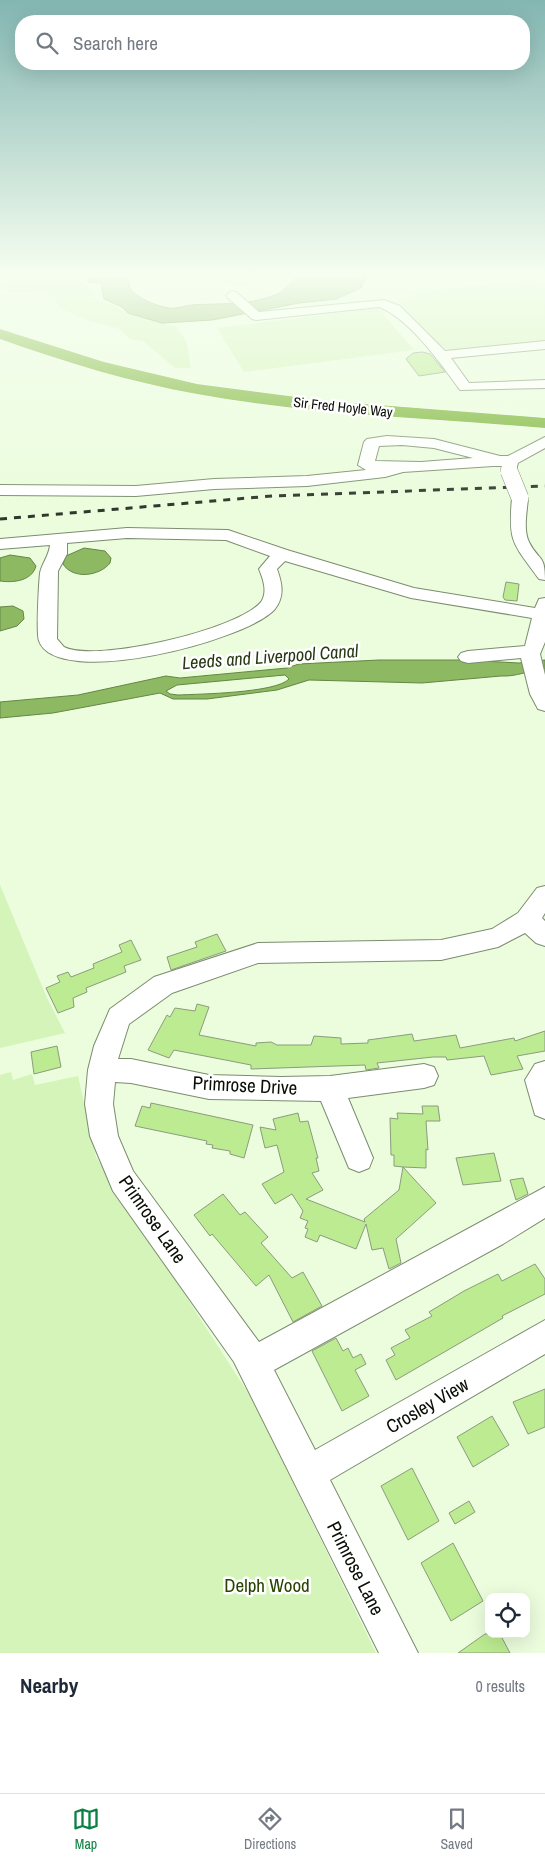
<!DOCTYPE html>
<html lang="en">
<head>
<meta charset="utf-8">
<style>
	body { margin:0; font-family:"Archivo Narrow",sans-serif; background:#f2f2f3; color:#1f2937 }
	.controls { position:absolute; right:15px; bottom:15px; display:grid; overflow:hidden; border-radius:10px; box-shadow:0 5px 20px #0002 }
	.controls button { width:45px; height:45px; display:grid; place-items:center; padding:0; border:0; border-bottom:1px solid #e0e1e3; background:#fff; color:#1f2937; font:25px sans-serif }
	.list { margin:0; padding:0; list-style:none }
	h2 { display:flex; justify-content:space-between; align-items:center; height:65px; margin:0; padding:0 20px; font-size:21px }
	h2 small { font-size:16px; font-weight:400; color:#747a83 }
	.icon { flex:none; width:28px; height:28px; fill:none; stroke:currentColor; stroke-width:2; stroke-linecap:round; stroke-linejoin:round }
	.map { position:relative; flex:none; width:545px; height:1653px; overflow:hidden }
	.search { position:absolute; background:#fff; box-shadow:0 5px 20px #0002; left:15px; right:15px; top:15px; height:55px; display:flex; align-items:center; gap:12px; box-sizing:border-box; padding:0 18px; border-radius:20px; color:#747a83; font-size:19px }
	.sheet { height:140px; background:#fff }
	nav { display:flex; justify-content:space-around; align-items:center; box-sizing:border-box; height:70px; border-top:1px solid #e0e1e3; background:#fff; font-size:14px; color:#747a83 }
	nav a { display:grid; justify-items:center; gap:2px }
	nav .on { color:#0b8043 }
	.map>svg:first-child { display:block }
	.green { fill:#d4f4b9 }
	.water { fill:#8cb961; stroke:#658645; fill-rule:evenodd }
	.building { fill:#bceb91; stroke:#8b9c7e }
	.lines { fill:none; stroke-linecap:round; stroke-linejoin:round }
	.minor-casing { stroke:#7c8c6f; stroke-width:2 }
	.highway-casing { stroke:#fff; stroke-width:1 }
	.minor { fill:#fff; fill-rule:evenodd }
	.highway { fill:#76b12d; fill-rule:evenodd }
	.rail { stroke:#31382b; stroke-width:3; stroke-dasharray:7 7; stroke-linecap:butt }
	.minor-bridge-casing { stroke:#7c8c6f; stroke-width:18; stroke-linecap:butt }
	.minor-bridge { stroke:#fff; stroke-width:17 }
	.labels { text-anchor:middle; stroke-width:5; stroke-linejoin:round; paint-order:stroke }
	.far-street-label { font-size:14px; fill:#090e05; stroke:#fff }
	.water-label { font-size:18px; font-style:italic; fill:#253713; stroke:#fff }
	.near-street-label { font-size:19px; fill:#090e05; stroke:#fff }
	.near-park-label { font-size:19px; fill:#284301; stroke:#fff }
</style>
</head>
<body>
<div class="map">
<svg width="545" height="1653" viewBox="0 0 545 1653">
	<rect width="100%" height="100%" fill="#ebfddd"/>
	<path class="green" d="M209 276H264L241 287Z
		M26 277 78 278 88 286 94 297 128 313 177 327 187 343 191 368H175L143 341 130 339 119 329 87 320 60 308 51 295 39 292H9L0 288V284Z
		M531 281 545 284V344L453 352 435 342 398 300 420 292Z
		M378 308 414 350 244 372 217 328Z
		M0 885 47 998 65 1033 0 1048Z
		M11 1072 13 1080 32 1074 35 1085 78 1076 96 1157 252 1399 376 1653H0V1075Z"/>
	<path class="water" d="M90 276H122L129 281V287C136 298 156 306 169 308 177 309 183 306 191 305 219 303 248 306 275 295 285 291 290 282 299 276H367L361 288 336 299 299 303 212 320 162 323 128 313 122 307 104 299 101 283 89 282 87 280Z
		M84 548 105 551 111 558 110 563C100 576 73 580 63 564L66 556Z
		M10 555 30 558 36 566C32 581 13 583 0 581V558Z
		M13 606 23 611 24 619 17 626 0 631V607Z
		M379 660H463L519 663 545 660V669C530 670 516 677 501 676L422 683 309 680 277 690 207 699H173L160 693 53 713 0 718V702L78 695 166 676 180 678 287 668 299 664ZM285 675 289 679C276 693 200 694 178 695L170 694 166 691 177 685Z"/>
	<path class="building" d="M422 352 430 354 445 372 419 376 406 359 413 353Z
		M506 582 519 584 517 601 505 600 503 597Z
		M217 934 226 951 171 970 167 957 197 947 195 942Z
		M131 940 141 960 124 966 126 972 86 988 87 992 73 998 74 1007 58 1013 46 988 60 982 57 976 68 972 71 977 94 968 93 964 122 952 119 945Z
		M197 1004 209 1007 199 1035 256 1046V1043L271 1042 277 1045H311L314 1036 341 1038V1044L368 1043V1040L412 1034 414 1041 456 1035 460 1048 514 1038 515 1041 545 1031V1051L517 1056 523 1069 491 1075 484 1056 447 1060 446 1057H433L377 1063 379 1068 366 1070 365 1065 251 1069V1065L174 1050 169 1058 148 1050 167 1015 170 1017 175 1008 195 1011Z
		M57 1046 61 1067 34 1074 31 1052Z
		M151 1103 253 1125 244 1158 230 1154V1151L212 1148 213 1145 206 1144 207 1141 135 1126 142 1106 150 1108Z
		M422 1106H438L440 1121H426L428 1150 426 1149V1168L403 1167 436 1203 396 1239 401 1263 389 1269 383 1248 372 1250 366 1224 356 1249 320 1235 317 1242 305 1237 308 1229 305 1228 308 1221 300 1218 303 1211 292 1194 275 1204 262 1184 284 1172 277 1145 265 1148 260 1127 276 1130 273 1119 298 1113 300 1122 308 1121 318 1158H316L319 1171 312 1173 323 1190 306 1199 365 1222 364 1219 399 1190 403 1167 394 1166V1155H391L390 1118 398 1119 397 1113 423 1114Z
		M494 1153 501 1181 463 1185 456 1158Z
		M523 1178 528 1194 516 1200 510 1180Z
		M223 1194 240 1215 245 1212 268 1237 261 1243 292 1278 303 1272 322 1306 293 1322 269 1275 256 1286 212 1234 210 1236 194 1215Z
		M535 1264 545 1279V1294L502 1316 503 1318 396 1380 386 1360 395 1355 391 1348 410 1338 405 1330 432 1316 429 1312 464 1291 498 1274 502 1281Z
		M336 1338 343 1351 348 1348 353 1358 361 1354 366 1364 355 1370 369 1396 342 1411 312 1351Z
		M545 1389V1427L528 1434 513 1402Z
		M492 1416 509 1445 473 1467 457 1437Z
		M412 1468 439 1521 408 1540 381 1486Z
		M469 1501 475 1512 455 1524 449 1513Z
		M453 1543 483 1601 451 1621 421 1563Z
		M485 1634H500L510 1653H458Z"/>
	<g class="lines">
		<g class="minor-casing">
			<path id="minor" d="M232 291 236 292 259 312 384 300 400 306 445 351 545 341V349L451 358 469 383 545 380V388L460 390C441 364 409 318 379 307L256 320 252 319 228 298 226 295Z
				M387 436 434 439 500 456H508L545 437V448L518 463 515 474 509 476 501 471 502 466H493L403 472 385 477 307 486 214 489 136 496 0 495V485L136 486 214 479 307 476 366 470 358 465 364 442 367 439ZM402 445 434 448 473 458 421 462 375 461 379 446Z
				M520 493 528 498C527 511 523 530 529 542 539 562 545 553 545 580L539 579C513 543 508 543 512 498Z
				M127 528 228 530 287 550 414 588 535 608 539 599 545 598V642L540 654 545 675V711L538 709 530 694 521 658 468 663 461 661 458 657 461 653 468 651 525 646 532 618 411 598 285 561 277 569C282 583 285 596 275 609 247 641 57 690 39 641 36 633 39 583 40 573 42 563 49 556 50 545L0 549V539ZM127 538 226 540 270 556 259 569C263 579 268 592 261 602 238 630 95 663 64 647L57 639 58 571 67 554V543Z
				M545 886V913L542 918 545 921V946L536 943 525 933 498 947 441 960 258 963 172 993 129 1024 118 1059H131L209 1075 281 1077 330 1076 424 1064 434 1067 438 1076 434 1085 424 1088 348 1098 373 1158 369 1168 359 1172 349 1168 321 1101 209 1099 131 1083 115 1082 113 1104 118 1136 133 1171 259 1342 545 1187V1218L503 1244 274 1370 315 1450 545 1320V1354L330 1480 418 1653H379L234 1362 113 1191 90 1136 85 1104 88 1070 94 1046 110 1009 154 977 258 943 441 940 492 929 518 913 537 888Z
				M545 1061V1119L535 1115 525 1080 535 1064Z"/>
		</g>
		<g class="highway-casing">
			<path id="highway" d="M0 329 104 362 197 384 327 401 545 418V428C429 418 312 415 197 394 130 382 64 362 0 339Z"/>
		</g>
		<use href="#minor" class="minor"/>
		<use href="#highway" class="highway"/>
		<path class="rail" d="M0 519 272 496 545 486"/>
		<g class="minor-bridge-casing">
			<path id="minor-bridge" d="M509 471 520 498"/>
		</g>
		<use href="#minor-bridge" class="minor-bridge"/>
	</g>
	<linearGradient id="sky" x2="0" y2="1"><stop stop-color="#83b6b2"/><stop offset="0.54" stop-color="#f6fef0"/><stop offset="1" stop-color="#f6fef0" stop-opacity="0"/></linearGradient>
	<rect width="545" height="507" fill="url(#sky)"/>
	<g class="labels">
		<g class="far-street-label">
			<text transform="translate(343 407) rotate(6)" y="5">Sir Fred Hoyle Way</text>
		</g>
		<g class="water-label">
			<text transform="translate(270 657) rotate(-4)" y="6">Leeds and Liverpool Canal</text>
		</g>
		<g class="near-street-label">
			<text transform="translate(245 1085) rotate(3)" y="7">Primrose Drive</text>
			<text transform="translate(153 1219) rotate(55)" y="7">Primrose Lane</text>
			<text transform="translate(427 1405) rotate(-30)" y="7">Crosley View</text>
			<text transform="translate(356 1568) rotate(63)" y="7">Primrose Lane</text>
		</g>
		<g class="near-park-label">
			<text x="267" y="1592">Delph Wood</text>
		</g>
	</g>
</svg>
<div class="controls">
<button><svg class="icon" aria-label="locate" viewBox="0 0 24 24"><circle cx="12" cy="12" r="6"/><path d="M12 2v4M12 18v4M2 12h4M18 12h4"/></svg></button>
</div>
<div class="search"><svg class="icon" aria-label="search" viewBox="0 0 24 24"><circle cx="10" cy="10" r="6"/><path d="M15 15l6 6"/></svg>Search here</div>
</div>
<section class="sheet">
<h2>Nearby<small>0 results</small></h2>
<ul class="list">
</ul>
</section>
<nav>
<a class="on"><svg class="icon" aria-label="map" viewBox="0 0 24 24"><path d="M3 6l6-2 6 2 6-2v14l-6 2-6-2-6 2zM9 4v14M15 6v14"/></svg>Map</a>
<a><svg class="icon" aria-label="directions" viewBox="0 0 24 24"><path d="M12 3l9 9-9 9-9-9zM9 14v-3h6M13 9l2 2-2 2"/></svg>Directions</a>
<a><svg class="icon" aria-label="saved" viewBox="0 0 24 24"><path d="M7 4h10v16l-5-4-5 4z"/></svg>Saved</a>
</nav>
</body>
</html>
